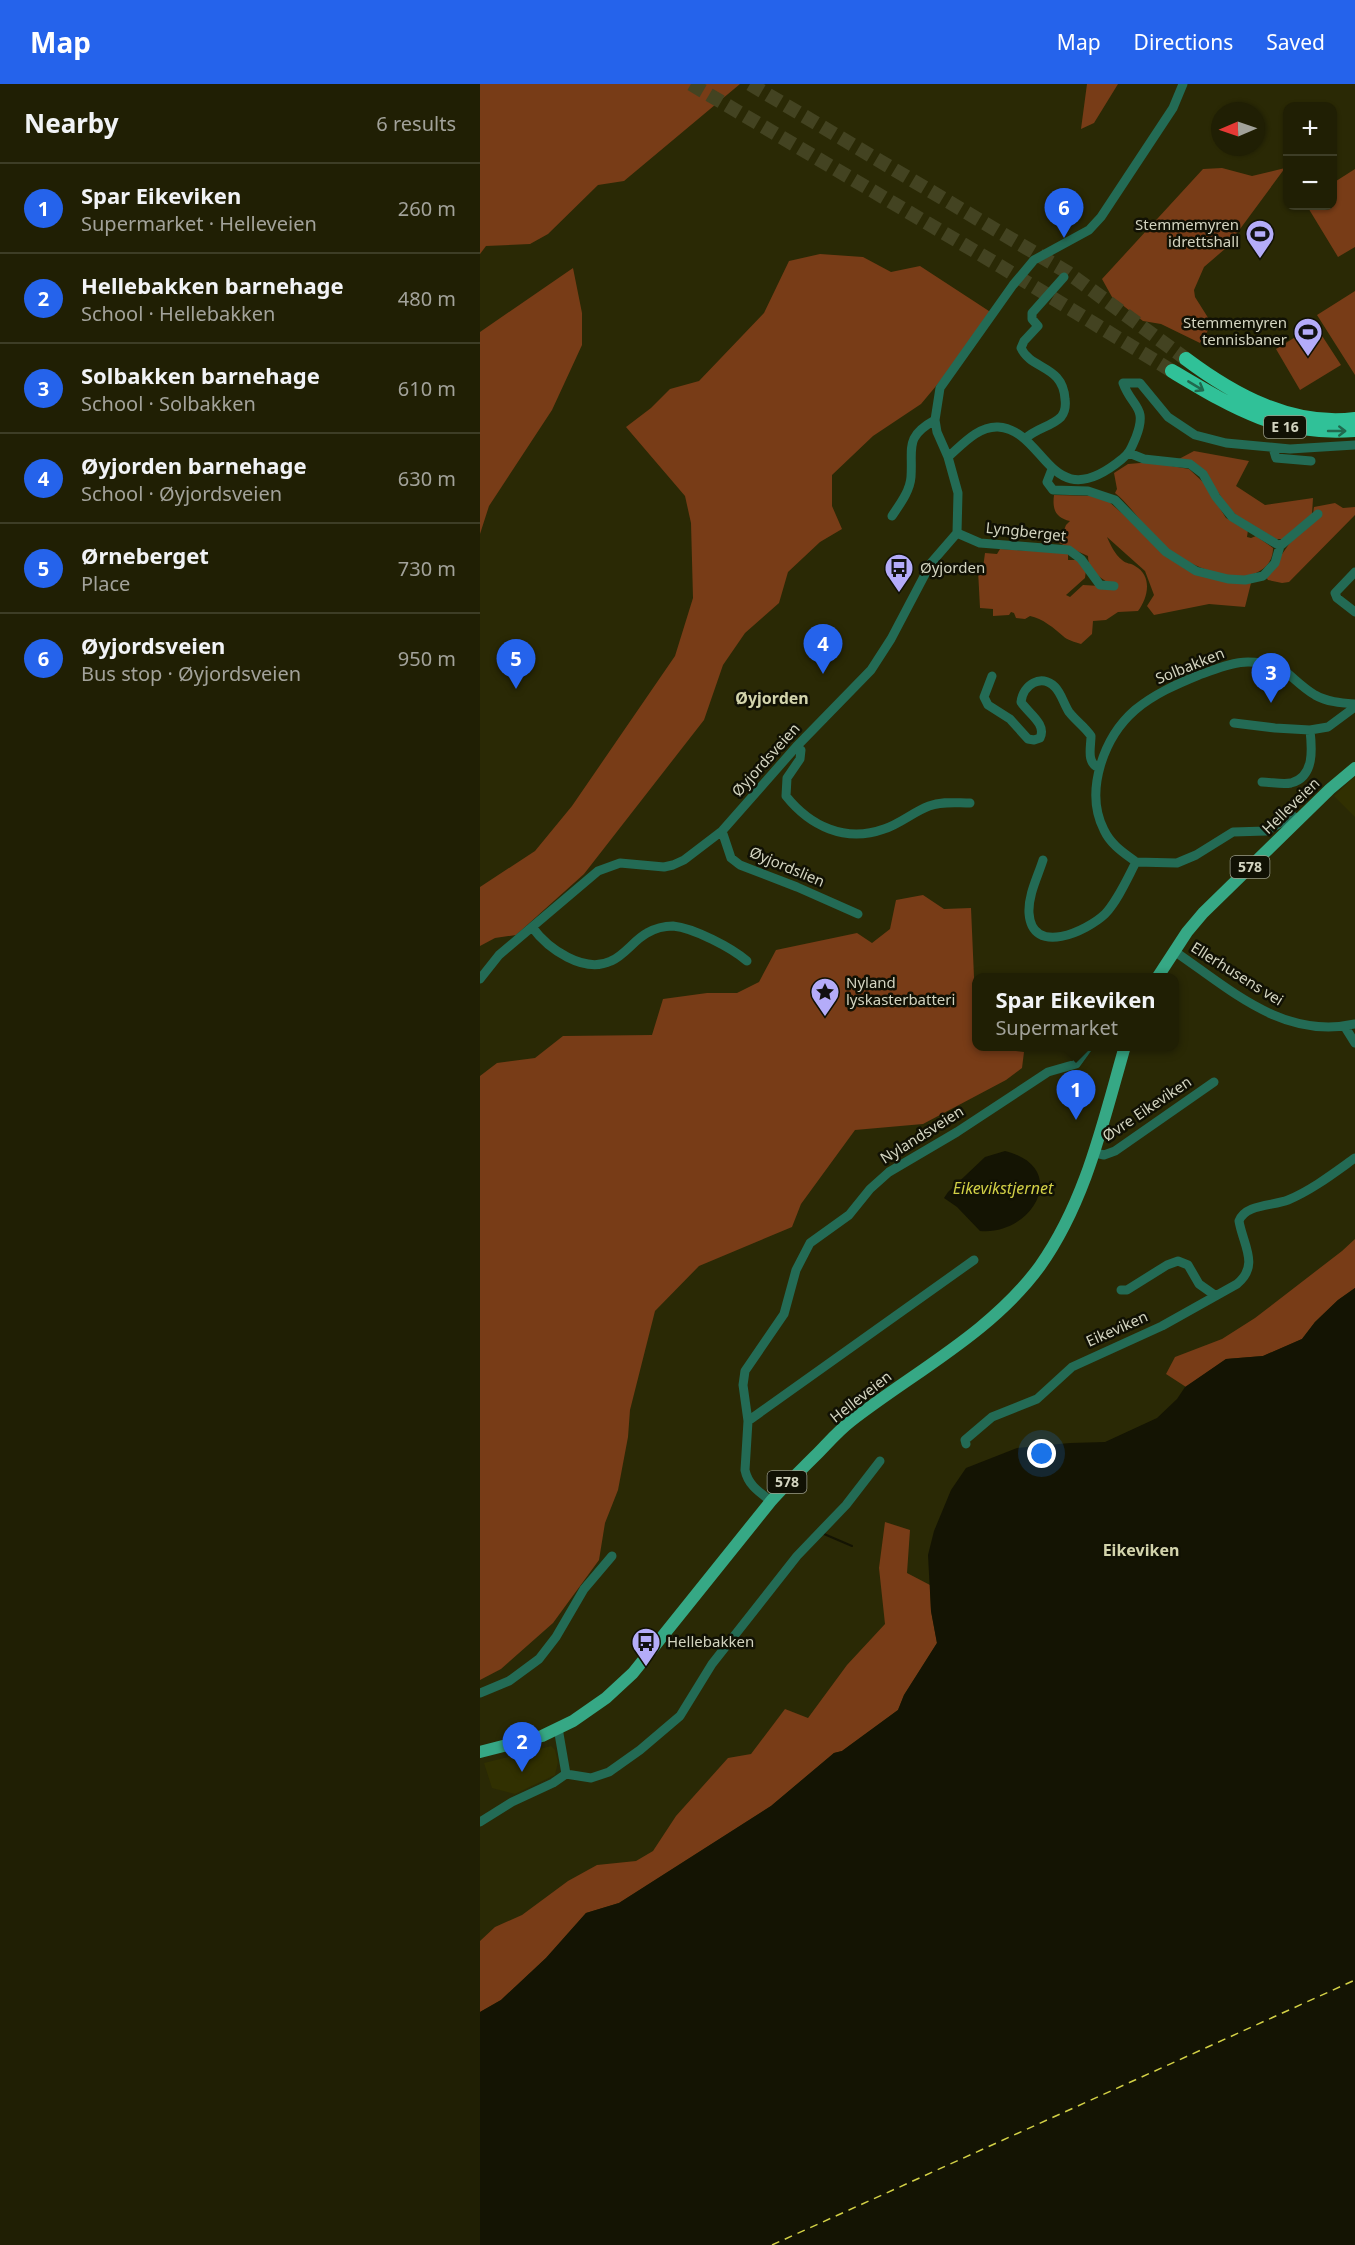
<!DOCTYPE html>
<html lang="en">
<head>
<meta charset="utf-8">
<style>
	body { margin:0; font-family:"Noto Sans",sans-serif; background:#2d2c13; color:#f1f3f6 }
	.controls { position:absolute; right:18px; top:18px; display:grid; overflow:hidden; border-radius:12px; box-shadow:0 2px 4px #0004 }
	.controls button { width:54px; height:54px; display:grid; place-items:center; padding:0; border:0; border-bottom:2px solid #3d3d26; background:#201f04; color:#f1f3f6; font:30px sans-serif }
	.compass { position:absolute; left:731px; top:18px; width:54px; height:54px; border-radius:50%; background:#201f04; box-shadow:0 2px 4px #0004; rotate:268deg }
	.you { position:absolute; left:562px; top:1370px; width:21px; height:21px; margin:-15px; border:4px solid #fff; border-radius:50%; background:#1a73e8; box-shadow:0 0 0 9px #1a73e833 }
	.badge { display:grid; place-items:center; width:39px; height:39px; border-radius:50%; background:#2563eb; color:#fff; font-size:20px; font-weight:700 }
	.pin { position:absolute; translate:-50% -50px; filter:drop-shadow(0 2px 3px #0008) }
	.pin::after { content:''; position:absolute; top:32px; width:21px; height:18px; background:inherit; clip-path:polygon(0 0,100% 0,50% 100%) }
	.popup { position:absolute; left:492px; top:889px; width:207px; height:78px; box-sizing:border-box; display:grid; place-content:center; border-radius:12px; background:#201f04; filter:drop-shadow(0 2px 4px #0005); font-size:20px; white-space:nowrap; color:#a2a29a }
	.popup b { font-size:22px; color:#f1f3f6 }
	.popup::after { content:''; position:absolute; left:50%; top:100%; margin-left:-12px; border:12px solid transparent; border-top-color:#201f04 }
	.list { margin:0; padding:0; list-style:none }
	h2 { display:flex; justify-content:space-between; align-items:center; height:78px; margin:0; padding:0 24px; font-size:26px }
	h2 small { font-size:20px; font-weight:400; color:#a2a29a }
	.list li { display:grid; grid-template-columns:39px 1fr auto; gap:18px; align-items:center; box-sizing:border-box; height:90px; padding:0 24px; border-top:2px solid #3d3d26 }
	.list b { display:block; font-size:22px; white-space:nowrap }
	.list p { margin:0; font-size:20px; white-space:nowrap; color:#a2a29a }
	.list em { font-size:20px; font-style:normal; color:#a2a29a }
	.map { position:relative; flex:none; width:875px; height:2161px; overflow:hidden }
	header { display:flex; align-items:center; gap:36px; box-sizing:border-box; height:84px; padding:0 30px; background:#2563eb; color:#fff }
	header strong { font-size:28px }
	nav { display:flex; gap:33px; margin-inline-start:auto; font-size:21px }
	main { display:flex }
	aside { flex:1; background:#201f04 }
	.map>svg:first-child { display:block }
	.built { fill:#313001 }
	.green { fill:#783c17 }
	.water { fill:#141403 }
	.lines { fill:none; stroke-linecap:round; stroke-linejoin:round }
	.stream { stroke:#141403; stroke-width:2 }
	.ferry { stroke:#d2d046; stroke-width:1.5; stroke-dasharray:8 6; stroke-linecap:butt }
	.highway-tunnel { stroke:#434321; stroke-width:14; stroke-dasharray:14 7; stroke-linecap:butt }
	.minor { stroke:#236b55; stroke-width:9 }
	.major { stroke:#36a885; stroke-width:12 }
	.highway { stroke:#30c198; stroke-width:14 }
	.oneway { stroke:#20694e }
	.labels { text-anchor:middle; stroke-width:5; stroke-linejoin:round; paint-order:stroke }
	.shield { fill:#111104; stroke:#999a88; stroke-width:1.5 }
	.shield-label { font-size:14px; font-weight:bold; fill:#d3d4c0 }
	.poi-label { font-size:15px; fill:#d3d4c0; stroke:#111104; text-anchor:start }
	.street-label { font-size:15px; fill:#d3d4c0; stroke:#111104 }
	.neighbourhood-label { font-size:16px; font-weight:bold; fill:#d3d4ac; stroke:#111104 }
	.water-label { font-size:16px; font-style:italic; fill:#d2d046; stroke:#111104 }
</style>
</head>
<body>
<header>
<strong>Map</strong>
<nav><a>Map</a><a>Directions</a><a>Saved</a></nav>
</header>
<main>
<aside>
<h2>Nearby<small>6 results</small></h2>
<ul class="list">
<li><span class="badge">1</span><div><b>Spar Eikeviken</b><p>Supermarket · Helleveien</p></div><em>260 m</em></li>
<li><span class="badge">2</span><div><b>Hellebakken barnehage</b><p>School · Hellebakken</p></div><em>480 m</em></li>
<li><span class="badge">3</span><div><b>Solbakken barnehage</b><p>School · Solbakken</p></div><em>610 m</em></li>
<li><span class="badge">4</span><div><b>Øyjorden barnehage</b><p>School · Øyjordsveien</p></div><em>630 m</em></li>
<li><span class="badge">5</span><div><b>Ørneberget</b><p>Place</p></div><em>730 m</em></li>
<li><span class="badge">6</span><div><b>Øyjordsveien</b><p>Bus stop · Øyjordsveien</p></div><em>950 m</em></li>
</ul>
</aside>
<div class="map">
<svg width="875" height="2161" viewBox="0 0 875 2161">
	<rect width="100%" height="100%" fill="#2a2905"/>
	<path class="built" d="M875 692V733L854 712Z
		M71 1662 75 1666 78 1678 75 1691 35 1710 12 1704 4 1679Z"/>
	<path class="green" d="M0 0H260L144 97 118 101 68 150 50 160 6 162 0 170Z
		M607 0H638L614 39 601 45Z
		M742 84 772 92 805 84 746 164 724 183 714 206 715 213 732 240 720 259 681 240 663 237 632 213 622 195 723 85Z
		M875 85V163L858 173 827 122H852L853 99Z
		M340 170 383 173 411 188 440 182 512 229 492 259 441 320 393 352 352 391V422L362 445 340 458 308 488 299 519 265 549 243 581 224 636 104 790 36 851 15 854 0 862V803L55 767 92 722 195 572 213 514 211 439 205 412 146 343 171 324 190 305 219 297 284 229 309 177Z
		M93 184 102 229V261L72 326 9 422 0 450V248Z
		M875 207V291L837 231Z
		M835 241 861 281 820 306 796 265Z
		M714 367 769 377 756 402 785 421 833 414 832 430 804 455H796L757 432 748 423 723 386 699 375Z
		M660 379H674L709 385 723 398 746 434 768 446 767 453 771 454 776 452 793 464C793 472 790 479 784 484 760 505 711 482 689 466 668 451 655 425 635 409L637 405 634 389 648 380Z
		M574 411 616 412 627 416 705 485 771 499 765 523 729 520 674 531 667 522 674 511 665 487 627 453C630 460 635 471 642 476 646 480 651 479 655 482 673 492 668 514 658 527L638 528 626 536 613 537 612 550 601 560C595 558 587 556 583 552 575 545 562 534 550 532L545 535 536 534 534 529 531 528 529 531 513 532V525L500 524 498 486 503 484 505 469 517 470 520 465 588 469V476H598L606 486 605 494 586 511 590 513 603 501 637 503C624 497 608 488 608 472L579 459 586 441 590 437C576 434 572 426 574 411Z
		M855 419 863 424 875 423V431L809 498 802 499 788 496 786 493 814 453 832 436 834 423Z
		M443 811 464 825 491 824 497 962 544 968 542 984 526 996 443 1040 375 1046 321 1120 312 1143 219 1182 175 1227 150 1326 148 1353 138 1406 125 1439 119 1476 73 1539 21 1585 0 1596V992L17 979 55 974 83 952 172 951 183 915 227 909H257L279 898 296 866 377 849 392 859 410 845 416 816Z
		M875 1155V1204L858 1216 835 1238 822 1255 783 1272 746 1275 706 1303 686 1290 695 1273 742 1255 775 1234 862 1167Z
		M405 1438 430 1446 427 1489 450 1501 451 1527 457 1559 424 1611 418 1626 362 1667 354 1669 291 1722 139 1819 106 1829 66 1874 21 1916 0 1928V1857L15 1843 42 1831 88 1797 117 1781 156 1777 173 1767 196 1732 248 1674 271 1670 305 1625 328 1634 367 1581 405 1540 399 1484Z"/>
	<path class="water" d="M525 1067C592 1084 552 1152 500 1147L477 1123 464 1114 468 1108 505 1073Z
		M875 1204V2161H0V1928L21 1916 66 1874 106 1829 139 1819 291 1722 354 1669 362 1667 418 1626 424 1611 457 1559 451 1527 448 1471 454 1447 471 1406 486 1384 537 1364 590 1359 625 1358 677 1334 697 1315 705 1303 746 1275 783 1272 822 1255 835 1238 858 1216Z"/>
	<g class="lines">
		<path class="stream" d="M344 1450 372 1462"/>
		<path class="ferry" d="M292 2161 875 1896"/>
		<path class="highway-tunnel" d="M211 0 520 182 692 287
			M270 0 587 188 706 275"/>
		<path class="minor" d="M545 355C556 344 571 343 581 333 585 328 586 322 585 315 583 281 551 286 541 264L544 257 558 242 552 235V229L584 193
			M793 364 796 374 831 377
			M468 373C482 361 498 342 518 343 567 346 569 435 642 375 650 369 652 362 656 353 668 322 652 324 643 299H660L688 333 715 351 746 359 810 365 875 361
			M572 385 567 398 573 406 608 407 635 416 686 468 716 487 748 495 765 496 783 492 795 479 800 462 752 433 736 413 723 390 710 380 664 375 649 369
			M412 432C420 420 430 407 431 393 433 364 424 353 455 336
			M477 449 500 459 589 466 601 475 620 501 634 502
			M800 462 838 430
			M875 488 855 509 857 514 875 528
			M512 592 504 613 508 621 530 635 548 655 554 656 560 654C567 640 548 629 541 618 543 601 561 589 575 603 581 609 584 620 589 628 596 637 605 643 611 652 611 663 606 679 619 684
			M754 639 795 644 830 646
			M316 663 321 666 320 675 307 694 306 712C330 742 365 759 404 745 420 740 433 728 449 722 462 717 476 719 490 719
			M782 698C791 698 802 701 811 699 835 693 832 664 830 646L848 643 875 623
			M242 747 251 774 260 781 317 803 378 830
			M563 776C558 792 548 811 549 829 552 873 607 847 625 830 638 816 647 795 656 778L697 779 716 771 753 748 786 747 813 732 818 735
			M656 778C644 769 631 761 624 746 604 707 624 653 655 626 674 610 697 600 719 591 734 586 751 578 768 578 808 578 806 593 835 611 847 618 862 619 875 620
			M52 843C68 865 104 890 131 877 145 871 154 856 167 849 174 845 185 842 193 842 214 844 252 864 267 877
			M694 867C750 905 803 956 875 940
			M0 895 19 871 118 787 140 779 184 783 193 781 204 776 242 747 316 663 391 586 411 555 451 479 477 449 478 409 468 373 457 348 455 336 460 304 533 201 554 176 609 146 621 133 693 24 703 0
			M865 943 875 959
			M615 1069 624 1071 635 1067 734 998
			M641 1206H647L687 1181 698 1177 708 1181 719 1200 736 1212
			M268 1337 494 1176
			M486 1360 485 1356 512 1333 557 1315 592 1283 682 1242 757 1200C780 1181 763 1161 759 1137 765 1120 793 1122 808 1116 832 1106 854 1089 875 1074
			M291 1417C279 1408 268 1401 265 1386L268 1337 263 1301 265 1287 304 1230 316 1186 330 1159 369 1131 390 1105 409 1088 477 1048 568 988 596 980 609 962
			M0 1609 29 1597 59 1575 76 1553 104 1505 132 1472
			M86 1690 111 1694 129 1688 160 1666 200 1632 232 1580 317 1472 366 1421 400 1377
			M0 1738 32 1718 73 1699 86 1690 78 1644"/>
		<path class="major" d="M677 894 707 848 723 829 850 705 875 684
			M0 1668 62 1652 93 1637 126 1614 153 1589 291 1417C305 1401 320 1387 335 1372 347 1360 358 1347 371 1337 434 1288 512 1248 560 1182 606 1117 623 1038 645 962"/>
		<path class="highway" d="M706 275C754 311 812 343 875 335
			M692 287C754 324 799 352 875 346"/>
	</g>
	<defs><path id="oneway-shaft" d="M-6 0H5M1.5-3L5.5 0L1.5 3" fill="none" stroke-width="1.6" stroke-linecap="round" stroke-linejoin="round" transform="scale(1.5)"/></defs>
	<g class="oneway">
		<use href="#oneway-shaft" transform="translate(716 302) rotate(31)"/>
		<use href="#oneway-shaft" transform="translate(857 347)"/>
	</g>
	<defs>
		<g id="stadium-pin" transform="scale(1.5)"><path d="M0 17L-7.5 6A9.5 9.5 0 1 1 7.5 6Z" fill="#b4acf9" stroke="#111104"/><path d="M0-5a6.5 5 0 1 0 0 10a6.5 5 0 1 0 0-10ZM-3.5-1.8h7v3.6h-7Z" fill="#111"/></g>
		<g id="bus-pin" transform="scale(1.5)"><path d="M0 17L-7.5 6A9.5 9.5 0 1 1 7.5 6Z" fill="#b4acf9" stroke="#111104"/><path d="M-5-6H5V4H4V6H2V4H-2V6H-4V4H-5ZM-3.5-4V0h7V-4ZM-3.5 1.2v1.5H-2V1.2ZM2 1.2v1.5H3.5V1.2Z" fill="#111"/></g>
		<g id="sight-pin" transform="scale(1.5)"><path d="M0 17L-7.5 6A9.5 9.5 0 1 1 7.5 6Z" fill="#b4acf9" stroke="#111104"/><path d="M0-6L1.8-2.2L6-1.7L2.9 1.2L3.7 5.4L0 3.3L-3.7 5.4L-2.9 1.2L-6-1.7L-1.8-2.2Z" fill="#111"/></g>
	</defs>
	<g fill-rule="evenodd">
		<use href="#stadium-pin" x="780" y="150"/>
		<use href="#stadium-pin" x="828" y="248"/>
		<use href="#bus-pin" x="419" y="484"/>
		<use href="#sight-pin" x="345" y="908"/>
		<use href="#bus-pin" x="166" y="1558"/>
	</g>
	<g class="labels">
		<g class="shield">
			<rect x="784" y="332" width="42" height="22" rx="4.5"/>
			<rect x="750.5" y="772" width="39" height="22" rx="4.5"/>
			<rect x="287.5" y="1387" width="39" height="22" rx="4.5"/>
		</g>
		<g class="shield-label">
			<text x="805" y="348">E 16</text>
			<text x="770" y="788">578</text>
			<text x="307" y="1403">578</text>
		</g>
		<g class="poi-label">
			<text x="759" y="146" text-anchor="end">Stemmemyren<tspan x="759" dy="17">idrettshall</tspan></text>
			<text x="807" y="244" text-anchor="end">Stemmemyren<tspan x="807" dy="17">tennisbaner</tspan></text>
			<text x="440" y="489">Øyjorden</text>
			<text x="366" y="904">Nyland<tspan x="366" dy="17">lyskasterbatteri</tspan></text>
			<text x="187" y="1563">Hellebakken</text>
		</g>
		<g class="street-label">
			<text transform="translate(546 448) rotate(6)" y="5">Lyngberget</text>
			<text transform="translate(710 582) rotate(-22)" y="5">Solbakken</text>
			<text transform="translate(286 676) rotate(-48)" y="5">Øyjordsveien</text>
			<text transform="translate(811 722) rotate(-44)" y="5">Helleveien</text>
			<text transform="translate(307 783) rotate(23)" y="5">Øyjordslien</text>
			<text transform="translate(757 890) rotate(32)" y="5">Ellerhusens vei</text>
			<text transform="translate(667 1025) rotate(-34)" y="5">Øvre Eikeviken</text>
			<text transform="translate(442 1051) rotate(-32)" y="5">Nylandsveien</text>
			<text transform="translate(637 1245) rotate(-24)" y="5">Eikeviken</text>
			<text transform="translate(381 1313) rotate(-38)" y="5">Helleveien</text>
		</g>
		<g class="neighbourhood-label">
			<text x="292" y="620">Øyjorden</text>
			<text x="661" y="1472">Eikeviken</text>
		</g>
		<g class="water-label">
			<text x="523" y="1110">Eikevikstjernet</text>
		</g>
	</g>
</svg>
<div class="controls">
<button>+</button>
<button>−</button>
</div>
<svg class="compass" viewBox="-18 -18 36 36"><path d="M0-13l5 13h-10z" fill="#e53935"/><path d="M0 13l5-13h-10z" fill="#a2a29a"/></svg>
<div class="you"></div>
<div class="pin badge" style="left:596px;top:1036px">1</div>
<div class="popup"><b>Spar Eikeviken</b>Supermarket</div>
<div class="pin badge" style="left:42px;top:1688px">2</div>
<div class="pin badge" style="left:791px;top:619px">3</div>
<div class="pin badge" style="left:343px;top:590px">4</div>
<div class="pin badge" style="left:36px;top:605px">5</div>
<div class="pin badge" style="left:584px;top:154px">6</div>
</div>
</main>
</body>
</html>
